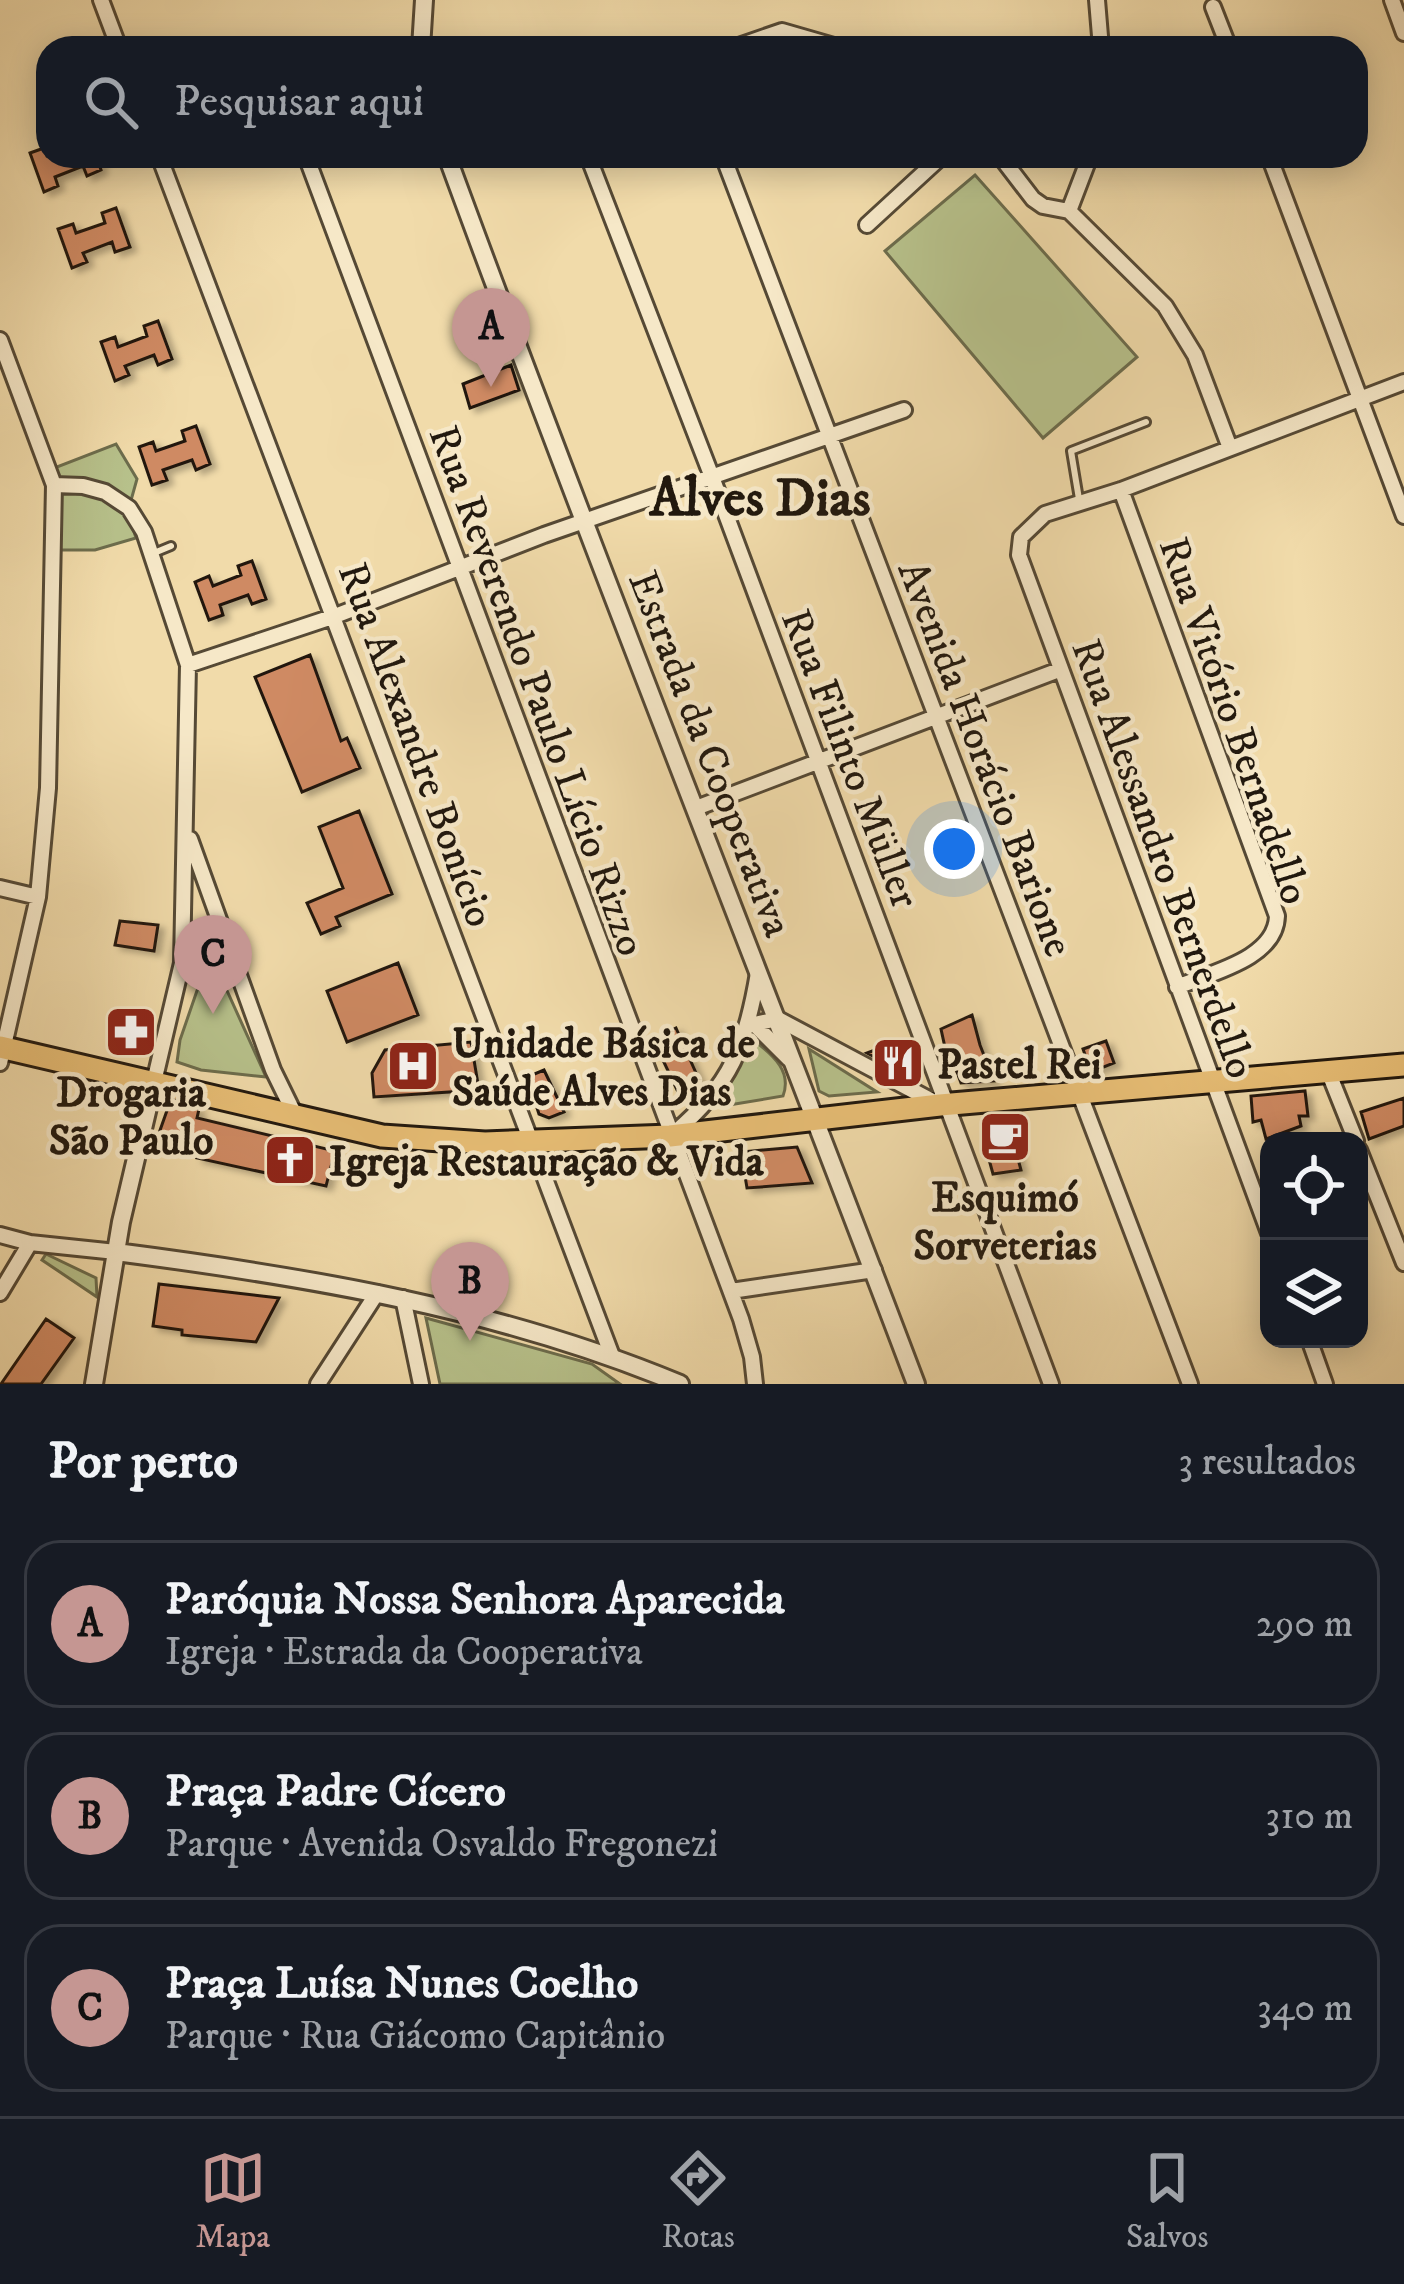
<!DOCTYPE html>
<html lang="pt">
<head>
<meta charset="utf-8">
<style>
	body { margin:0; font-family:"IM FELL DW Pica",serif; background:#20242c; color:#f1f3f6 }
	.controls { position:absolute; right:36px; bottom:36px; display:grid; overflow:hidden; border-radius:24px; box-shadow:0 6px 30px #0003 }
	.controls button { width:108px; height:108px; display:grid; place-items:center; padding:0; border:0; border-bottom:3px solid #363941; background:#171b24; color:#f1f3f6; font:60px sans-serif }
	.you { position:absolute; left:954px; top:849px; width:42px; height:42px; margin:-30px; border:9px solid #fff; border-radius:50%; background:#1a73e8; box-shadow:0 0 0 18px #1a73e833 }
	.badge { display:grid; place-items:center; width:78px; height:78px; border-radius:50%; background:#c59692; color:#111; font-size:39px; font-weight:700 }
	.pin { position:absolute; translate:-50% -99px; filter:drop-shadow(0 3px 6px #0008) }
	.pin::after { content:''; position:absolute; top:63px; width:42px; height:36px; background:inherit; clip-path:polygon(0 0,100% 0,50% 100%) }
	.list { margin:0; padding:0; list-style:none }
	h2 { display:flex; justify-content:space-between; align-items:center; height:156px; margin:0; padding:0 48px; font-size:51px }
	h2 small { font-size:39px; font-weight:400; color:#9ea1a6 }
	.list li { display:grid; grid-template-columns:78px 1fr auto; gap:36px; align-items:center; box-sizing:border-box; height:168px; margin:0 24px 24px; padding:0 24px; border:3px solid #363941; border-radius:36px }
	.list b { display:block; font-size:45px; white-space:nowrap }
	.list p { margin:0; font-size:39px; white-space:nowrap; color:#9ea1a6 }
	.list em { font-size:39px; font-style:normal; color:#9ea1a6 }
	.icon { flex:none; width:66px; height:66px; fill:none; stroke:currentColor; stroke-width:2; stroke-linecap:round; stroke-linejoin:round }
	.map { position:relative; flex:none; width:1404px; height:1384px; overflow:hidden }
	.search { position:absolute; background:#171b24; box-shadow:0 6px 30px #0003; left:36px; right:36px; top:36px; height:132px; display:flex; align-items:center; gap:30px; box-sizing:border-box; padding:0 42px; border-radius:36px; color:#9ea1a6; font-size:45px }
	.sheet { height:732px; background:#171b24 }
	nav { display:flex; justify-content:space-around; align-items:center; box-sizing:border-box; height:168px; border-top:3px solid #363941; background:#171b24; font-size:33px; color:#9ea1a6 }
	nav a { display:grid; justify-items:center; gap:6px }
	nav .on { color:#c59692 }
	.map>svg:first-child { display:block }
	.green { fill:#b7c18b; stroke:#6c6c4c; stroke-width:3 }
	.building { fill:#cf8a63; stroke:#21180e; stroke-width:3; filter:url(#shadow) }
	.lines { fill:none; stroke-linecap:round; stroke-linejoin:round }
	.service-casing { stroke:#554935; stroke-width:12 }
	.minor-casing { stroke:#554935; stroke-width:20 }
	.tertiary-casing { stroke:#554935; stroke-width:22 }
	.primary-casing { stroke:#21180e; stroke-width:27 }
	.service { stroke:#f6e8c8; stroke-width:6 }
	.minor { stroke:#f6e8c8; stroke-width:14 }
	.tertiary { stroke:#f6e8c8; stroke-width:16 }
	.primary { stroke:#e8be75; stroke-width:21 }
	.labels { text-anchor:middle; stroke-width:9; stroke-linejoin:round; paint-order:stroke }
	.street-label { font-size:42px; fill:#21180e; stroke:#f6e8c8 }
	.poi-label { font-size:42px; font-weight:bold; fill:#21180e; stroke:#f6e8c8; text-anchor:start }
	.district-label { font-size:54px; font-weight:bold; fill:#21180e; stroke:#f6e8c8 }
</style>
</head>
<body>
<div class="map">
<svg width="1404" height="1384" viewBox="0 0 1404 1384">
	<defs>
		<filter id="shadow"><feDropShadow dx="6" dy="4" stdDeviation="3" flood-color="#0004"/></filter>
	</defs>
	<rect width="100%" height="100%" fill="#f1dbaa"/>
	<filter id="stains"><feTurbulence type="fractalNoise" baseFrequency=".00167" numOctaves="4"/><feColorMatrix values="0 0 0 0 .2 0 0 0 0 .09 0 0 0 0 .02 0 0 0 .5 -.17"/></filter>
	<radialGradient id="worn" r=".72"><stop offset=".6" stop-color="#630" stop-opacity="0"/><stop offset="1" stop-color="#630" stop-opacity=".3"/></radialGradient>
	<path class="green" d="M975 175 1137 357 1043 438 885 251Z
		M116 444 137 479 128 511 136 538 95 550H48L49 470Z
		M210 953 266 1077 201 1070 177 1062 180 1040Z
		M756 1042C774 1056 792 1072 783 1096L729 1105 727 1082Z
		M809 1049 877 1092 829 1096 819 1091Z
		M46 1254 96 1278 97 1297 42 1260Z
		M426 1318 592 1364 620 1384H440Z"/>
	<path class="building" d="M44 148 47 156 107 157 98 161 101 170 87 176 83 166 55 177 58 186 44 192 30 153Z
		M116 208 130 247 115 252 112 242 83 253 87 262 72 268 58 229 73 224 76 233 105 223 102 213Z
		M158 321 172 359 158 365 154 355 125 366 129 375 115 381 101 342 115 337 118 347 147 336 144 326Z
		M511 365 519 390 470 408 463 384Z
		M196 426 210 464 196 470 192 460 163 470 167 480 152 485 139 447 153 442 156 451 185 441 182 431Z
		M252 561 266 599 252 604 248 595 220 605 223 615 209 620 195 582 209 576 213 586 241 575 238 566Z
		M310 655 341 741 347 738 360 768 302 792 255 677Z
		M359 811 392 894 336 917 340 926 321 934 307 903 343 888 319 827Z
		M120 921 158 925 154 951 115 945Z
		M398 963 418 1015 347 1042 327 991Z
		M972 1015 980 1045 994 1081 961 1083 949 1051 946 1052 941 1029Z
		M676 1028 700 1082 678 1092 653 1039Z
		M1106 1041 1114 1063 1091 1072 1083 1049Z
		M471 1042 479 1090 374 1097 372 1073 385 1050Z
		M896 1042 907 1067 901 1071 867 1053Z
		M544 1070 564 1112 549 1118 539 1114 527 1077Z
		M1305 1091 1308 1116H1299L1301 1126 1266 1139 1261 1120 1253 1122 1251 1096Z
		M1404 1098V1126L1369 1139 1361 1112Z
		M170 1102 199 1109 197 1118 335 1151 326 1186 197 1158 203 1141 158 1136Z
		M1010 1129 1021 1170 993 1174 982 1134Z
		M797 1147 812 1183 747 1188 741 1152Z
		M159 1284 279 1298 256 1342 182 1335V1330L153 1326Z
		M46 1319 74 1338 41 1384H1Z"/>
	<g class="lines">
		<g class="service-casing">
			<path id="service" d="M1079 499 1071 451 1146 422
				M154 553 171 546"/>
		</g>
		<g class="minor-casing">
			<path id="minor" d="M101 0 119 48
				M1097 0 1101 48
				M1392 0 1404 33
				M1213 7 1229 48
				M733 48 782 31 841 48
				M159 156 612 1356
				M306 156 741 1319 752 1357 755 1384
				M588 156 712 477 1051 1384
				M723 156 1190 1384
				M1000 156 1033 199 1043 206 1069 211 1165 306 1195 355 1230 448
				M1269 156 1404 516
				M1069 211 1090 156
				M867 225 942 156
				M0 340 54 485 48 788 38 897 0 1063
				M54 485 83 486 105 492 129 508 144 532 188 665 182 963 154 1082
				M1121 490 1277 916C1276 959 1210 973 1177 987
				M188 665 335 616 544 535 904 410
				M696 808 1059 670
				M190 839 273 1070 297 1119
				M0 888 38 897
				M183 931 208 932 230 948
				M753 1023 789 1059
				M750 1025 778 1019 938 1104
				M1328 1071 1356 1141
				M674 1133C731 1085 746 1045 758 973
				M1359 1150 1404 1263
				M1269 1233 1019 555 1021 537 1045 514 1121 490 1404 382
				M0 1235 30 1243 116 1252
				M731 1291 874 1270
				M0 1293 30 1243
				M403 1298 421 1384
				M1309 1339 1325 1384
				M318 1384 377 1293"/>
		</g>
		<g class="tertiary-casing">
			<path id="tertiary" d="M421 48 424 0
				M447 156C598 567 761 974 916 1384
				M116 1252C309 1277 500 1309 680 1384
				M94 1384 121 1222 154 1082"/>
		</g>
		<g class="primary-casing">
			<path id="primary" d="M0 1047 382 1136 485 1143 670 1136 940 1105 1404 1065"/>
		</g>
		<use href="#service" class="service"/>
		<use href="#minor" class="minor"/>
		<use href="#tertiary" class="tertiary"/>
		<use href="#primary" class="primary"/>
	</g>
	<defs>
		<g id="pharmacy-square" transform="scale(2.7)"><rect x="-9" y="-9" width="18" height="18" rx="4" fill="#8f2418" stroke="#f6e8c8"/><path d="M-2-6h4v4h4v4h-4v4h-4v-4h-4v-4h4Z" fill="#fff"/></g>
		<g id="restaurant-square" transform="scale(2.7)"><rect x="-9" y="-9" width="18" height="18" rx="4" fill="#8f2418" stroke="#f6e8c8"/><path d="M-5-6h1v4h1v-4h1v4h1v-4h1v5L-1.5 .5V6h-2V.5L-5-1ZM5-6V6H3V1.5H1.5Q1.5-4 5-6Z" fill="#fff"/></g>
		<g id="hospital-square" transform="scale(2.7)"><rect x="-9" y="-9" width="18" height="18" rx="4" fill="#8f2418" stroke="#f6e8c8"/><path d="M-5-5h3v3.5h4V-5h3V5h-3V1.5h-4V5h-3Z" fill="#fff"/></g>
		<g id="cafe-square" transform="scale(2.7)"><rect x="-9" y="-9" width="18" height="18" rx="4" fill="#8f2418" stroke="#f6e8c8"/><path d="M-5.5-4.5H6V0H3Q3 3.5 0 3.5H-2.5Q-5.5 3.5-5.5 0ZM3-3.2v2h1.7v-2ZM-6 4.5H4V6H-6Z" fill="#fff"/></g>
		<g id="church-square" transform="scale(2.7)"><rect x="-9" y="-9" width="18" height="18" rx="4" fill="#8f2418" stroke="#f6e8c8"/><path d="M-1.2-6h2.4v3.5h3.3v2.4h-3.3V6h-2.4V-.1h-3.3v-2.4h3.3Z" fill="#fff"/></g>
	</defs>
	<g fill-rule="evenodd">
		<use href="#pharmacy-square" x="131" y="1032"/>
		<use href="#restaurant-square" x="898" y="1063"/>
		<use href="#hospital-square" x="413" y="1066"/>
		<use href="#cafe-square" x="1005" y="1137"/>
		<use href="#church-square" x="290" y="1160"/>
	</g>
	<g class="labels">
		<g class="street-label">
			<text transform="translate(539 690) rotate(70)" y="15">Rua Reverendo Paulo Lício Rizzo</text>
			<text transform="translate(1236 720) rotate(71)" y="15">Rua Vitório Bernadello</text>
			<text transform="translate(418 744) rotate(70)" y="15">Rua Alexandre Bonício</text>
			<text transform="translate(712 753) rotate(69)" y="15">Estrada da Cooperativa</text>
			<text transform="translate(852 758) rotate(69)" y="15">Rua Filinto Müller</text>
			<text transform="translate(987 758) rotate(69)" y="15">Avenida Horácio Barione</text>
			<text transform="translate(1165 858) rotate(70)" y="15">Rua Alessandro Bernerdello</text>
		</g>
		<g class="poi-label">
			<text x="452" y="1057">Unidade Básica de<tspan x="452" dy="48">Saúde Alves Dias</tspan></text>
			<text x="937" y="1078">Pastel Rei</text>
			<text x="131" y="1106" text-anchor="middle">Drogaria<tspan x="131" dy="48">São Paulo</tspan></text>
			<text x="329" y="1175">Igreja Restauração &amp; Vida</text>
			<text x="1005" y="1211" text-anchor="middle">Esquimó<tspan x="1005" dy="48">Sorveterias</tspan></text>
		</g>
		<g class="district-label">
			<text x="760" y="515">Alves Dias</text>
		</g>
	</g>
	<rect width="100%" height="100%" filter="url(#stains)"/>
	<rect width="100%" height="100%" fill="url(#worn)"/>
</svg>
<div class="controls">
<button><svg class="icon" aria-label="locate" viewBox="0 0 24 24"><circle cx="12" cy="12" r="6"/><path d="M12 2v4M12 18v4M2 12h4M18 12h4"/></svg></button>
<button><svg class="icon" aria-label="layers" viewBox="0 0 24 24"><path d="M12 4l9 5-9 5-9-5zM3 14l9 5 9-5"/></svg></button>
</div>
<div class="you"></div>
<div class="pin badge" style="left:491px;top:387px">A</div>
<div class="pin badge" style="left:470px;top:1341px">B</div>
<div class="pin badge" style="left:213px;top:1014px">C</div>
<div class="search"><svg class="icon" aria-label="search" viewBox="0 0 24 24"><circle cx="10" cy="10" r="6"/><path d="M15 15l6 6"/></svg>Pesquisar aqui</div>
</div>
<section class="sheet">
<h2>Por perto<small>3 resultados</small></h2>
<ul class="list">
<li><span class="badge">A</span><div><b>Paróquia Nossa Senhora Aparecida</b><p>Igreja · Estrada da Cooperativa</p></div><em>290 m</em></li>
<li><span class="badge">B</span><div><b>Praça Padre Cícero</b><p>Parque · Avenida Osvaldo Fregonezi</p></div><em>310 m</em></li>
<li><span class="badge">C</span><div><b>Praça Luísa Nunes Coelho</b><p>Parque · Rua Giácomo Capitânio</p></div><em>340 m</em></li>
</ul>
</section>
<nav>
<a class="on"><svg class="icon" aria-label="map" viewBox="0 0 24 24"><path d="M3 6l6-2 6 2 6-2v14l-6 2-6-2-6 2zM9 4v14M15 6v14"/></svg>Mapa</a>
<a><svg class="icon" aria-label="directions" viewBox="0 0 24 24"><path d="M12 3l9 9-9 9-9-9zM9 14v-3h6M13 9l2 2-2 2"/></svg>Rotas</a>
<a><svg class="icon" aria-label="saved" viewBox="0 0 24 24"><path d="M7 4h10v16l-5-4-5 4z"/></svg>Salvos</a>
</nav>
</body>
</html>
